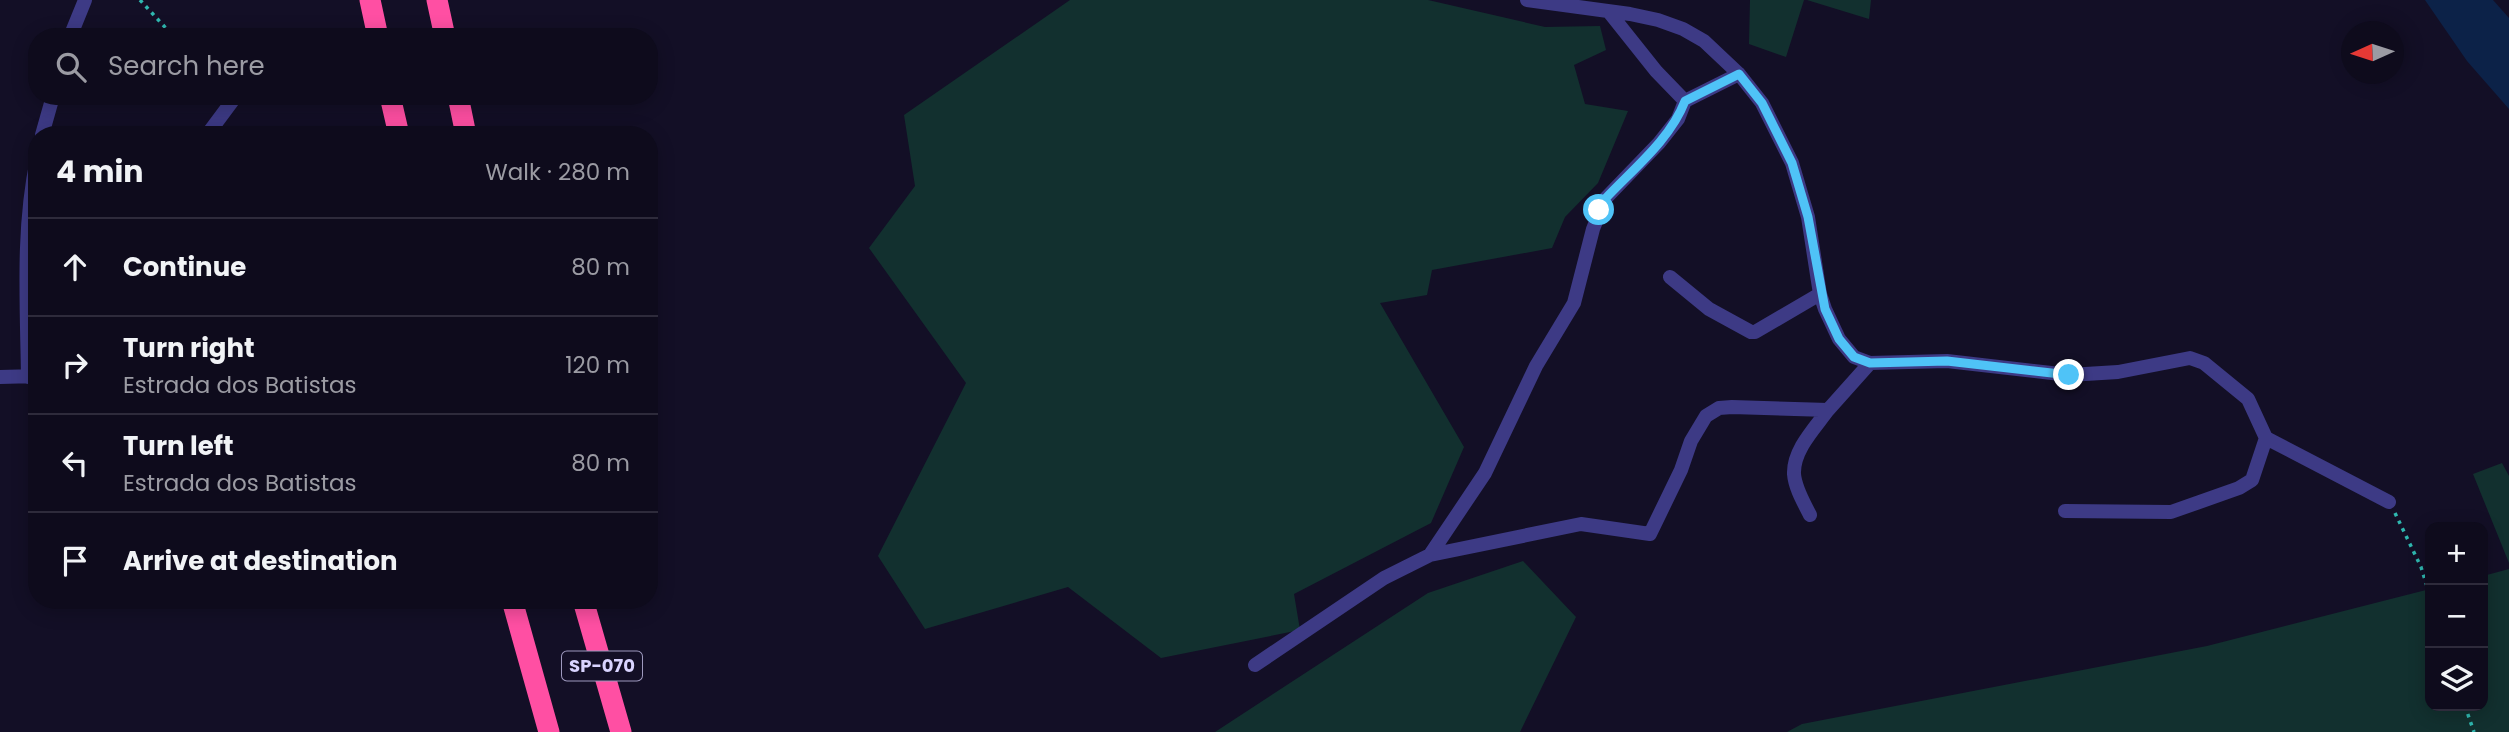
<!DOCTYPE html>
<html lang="en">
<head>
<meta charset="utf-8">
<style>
	body { margin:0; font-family:Poppins,sans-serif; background:#1c1929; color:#f1f3f6 }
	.controls { position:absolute; right:21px; bottom:21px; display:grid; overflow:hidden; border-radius:14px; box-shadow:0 4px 18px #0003 }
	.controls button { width:63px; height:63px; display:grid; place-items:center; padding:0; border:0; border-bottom:2px solid #2e2b3b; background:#0e0b1c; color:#f1f3f6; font:35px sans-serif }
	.compass { position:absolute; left:2341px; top:21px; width:63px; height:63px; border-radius:50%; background:#0e0b1c; box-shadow:0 4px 18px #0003; rotate:267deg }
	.stop { position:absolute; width:21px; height:21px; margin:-16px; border:5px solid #4fc3f7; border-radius:50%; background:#fff }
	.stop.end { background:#4fc3f7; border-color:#fff; box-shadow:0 2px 7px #0008 }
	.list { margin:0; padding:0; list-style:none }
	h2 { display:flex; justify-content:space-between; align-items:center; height:91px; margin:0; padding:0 28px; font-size:30px }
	h2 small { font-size:23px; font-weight:400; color:#9b9ba3 }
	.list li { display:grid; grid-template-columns:46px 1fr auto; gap:21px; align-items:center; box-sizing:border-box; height:98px; padding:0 28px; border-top:2px solid #2e2b3b }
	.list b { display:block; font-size:26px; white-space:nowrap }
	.list p { margin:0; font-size:23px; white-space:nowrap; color:#9b9ba3 }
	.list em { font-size:23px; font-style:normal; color:#9b9ba3 }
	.icon { flex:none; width:38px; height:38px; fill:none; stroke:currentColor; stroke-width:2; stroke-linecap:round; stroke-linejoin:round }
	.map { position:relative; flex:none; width:2509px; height:732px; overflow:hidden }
	.search { position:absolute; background:#0e0b1c; box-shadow:0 4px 18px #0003; left:28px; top:28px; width:630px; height:77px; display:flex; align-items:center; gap:18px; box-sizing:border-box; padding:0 24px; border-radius:28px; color:#9b9ba3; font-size:26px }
	.panel { position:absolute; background:#0e0b1c; box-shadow:0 4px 18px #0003; left:28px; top:126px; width:630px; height:483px; border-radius:28px }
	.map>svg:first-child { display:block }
	.green { fill:#12302f }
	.water { fill:#0c2248 }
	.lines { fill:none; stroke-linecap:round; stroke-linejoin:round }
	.path { stroke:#2fb8b0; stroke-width:3.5; stroke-dasharray:3.5 5; stroke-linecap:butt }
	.minor { stroke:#3d3a85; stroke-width:14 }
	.motorway { stroke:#ff4fa3; stroke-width:21 }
	.route { stroke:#4fc3f7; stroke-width:9 }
	.labels { text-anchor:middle; stroke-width:7; stroke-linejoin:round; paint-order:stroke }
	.shield { fill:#130f26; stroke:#9e99be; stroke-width:2 }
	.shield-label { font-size:18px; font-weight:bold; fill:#d9d4ff }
</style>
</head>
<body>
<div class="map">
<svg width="2509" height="732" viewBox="0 0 2509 732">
	<rect width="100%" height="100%" fill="#130f26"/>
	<path class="green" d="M1070 0H1428L1545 27 1600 26 1606 50 1574 65 1585 104 1628 111 1598 183 1565 217 1552 248 1432 270 1427 295 1380 303 1464 447 1431 523 1294 594 1300 630 1161 658 1068 587 925 629 878 556 966 383 869 248 915 186 904 115Z
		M1750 0H1804L1786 57 1749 44Z
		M1807 0H1871L1869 19Z
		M2502 463 2509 476V563L2473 474Z
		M1523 561 1576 617 1520 732H1215L1428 593Z
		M2509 569V732H1787L1802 724 2207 646 2430 589V706H2483V576Z"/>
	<path class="water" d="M2425 0H2493L2509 18V109L2467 61Z"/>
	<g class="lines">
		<path class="path" d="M140 0 174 37
			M2395 513 2421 567 2430 596
			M2465 706 2474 732"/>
		<path class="minor" d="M1527 0 1630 14 1658 20 1683 29 1704 41 1739 74 1762 103 1792 163 1808 217 1820 294 1825 309 1839 339 1854 357 1870 363 1947 361 2069 375 2118 372 2190 358 2204 363 2248 399 2266 438 2389 502
			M1609 12 1656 71 1685 101
			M70 37 85 0
			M42 135 53 96
			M207 135 236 96
			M1670 277 1709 309 1751 332H1755L1820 294
			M0 377 37 376
			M28 377C27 304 22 230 37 159
			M2065 511 2171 512 2239 488 2252 480 2266 438
			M1810 515C1804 503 1795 488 1794 474 1793 450 1815 428 1828 410
			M1430 555 1485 473 1536 366 1574 303 1593 229 1605 199 1659 143 1678 119 1685 101 1739 74
			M1255 665 1384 578 1430 555 1581 524 1650 534 1681 470 1691 441 1706 416 1719 408 1732 407 1828 410 1870 363"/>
		<path class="motorway" d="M370 0 378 37
			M437 0 445 37
			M390 96 399 135
			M458 96 466 135
			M512 600 549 732
			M583 600 621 732"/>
	</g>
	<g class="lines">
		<path class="route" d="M1599 210 1605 199C1633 169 1670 140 1685 101L1739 74 1762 103 1792 163 1808 217 1825 309 1839 339 1854 357 1870 363 1947 361 2069 375"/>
	</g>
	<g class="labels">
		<rect class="shield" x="562" y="651.5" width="80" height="29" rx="5"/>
		<g class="shield-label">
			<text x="602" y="672">SP-070</text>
		</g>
	</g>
</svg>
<div class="controls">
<button>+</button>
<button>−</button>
<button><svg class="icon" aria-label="layers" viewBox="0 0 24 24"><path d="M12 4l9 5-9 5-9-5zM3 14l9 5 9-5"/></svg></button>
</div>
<svg class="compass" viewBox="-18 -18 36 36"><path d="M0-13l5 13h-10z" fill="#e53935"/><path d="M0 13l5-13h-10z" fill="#9b9ba3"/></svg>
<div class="stop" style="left:1599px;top:210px"></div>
<div class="stop end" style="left:2069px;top:375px"></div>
<div class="search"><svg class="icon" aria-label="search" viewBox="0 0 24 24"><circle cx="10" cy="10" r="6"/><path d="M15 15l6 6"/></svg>Search here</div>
<section class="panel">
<h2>4 min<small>Walk · 280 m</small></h2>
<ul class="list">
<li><svg class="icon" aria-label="ahead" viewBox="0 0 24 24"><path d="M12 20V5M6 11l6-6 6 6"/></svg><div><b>Continue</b></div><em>80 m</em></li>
<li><svg class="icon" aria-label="right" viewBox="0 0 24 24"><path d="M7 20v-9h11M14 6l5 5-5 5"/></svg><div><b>Turn right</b><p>Estrada dos Batistas</p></div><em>120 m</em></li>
<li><svg class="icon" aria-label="left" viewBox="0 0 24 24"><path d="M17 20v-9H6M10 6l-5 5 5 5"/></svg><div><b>Turn left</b><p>Estrada dos Batistas</p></div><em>80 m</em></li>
<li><svg class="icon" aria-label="arrive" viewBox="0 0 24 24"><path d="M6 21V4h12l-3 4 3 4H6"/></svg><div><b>Arrive at destination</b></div></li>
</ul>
</section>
</div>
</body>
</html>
